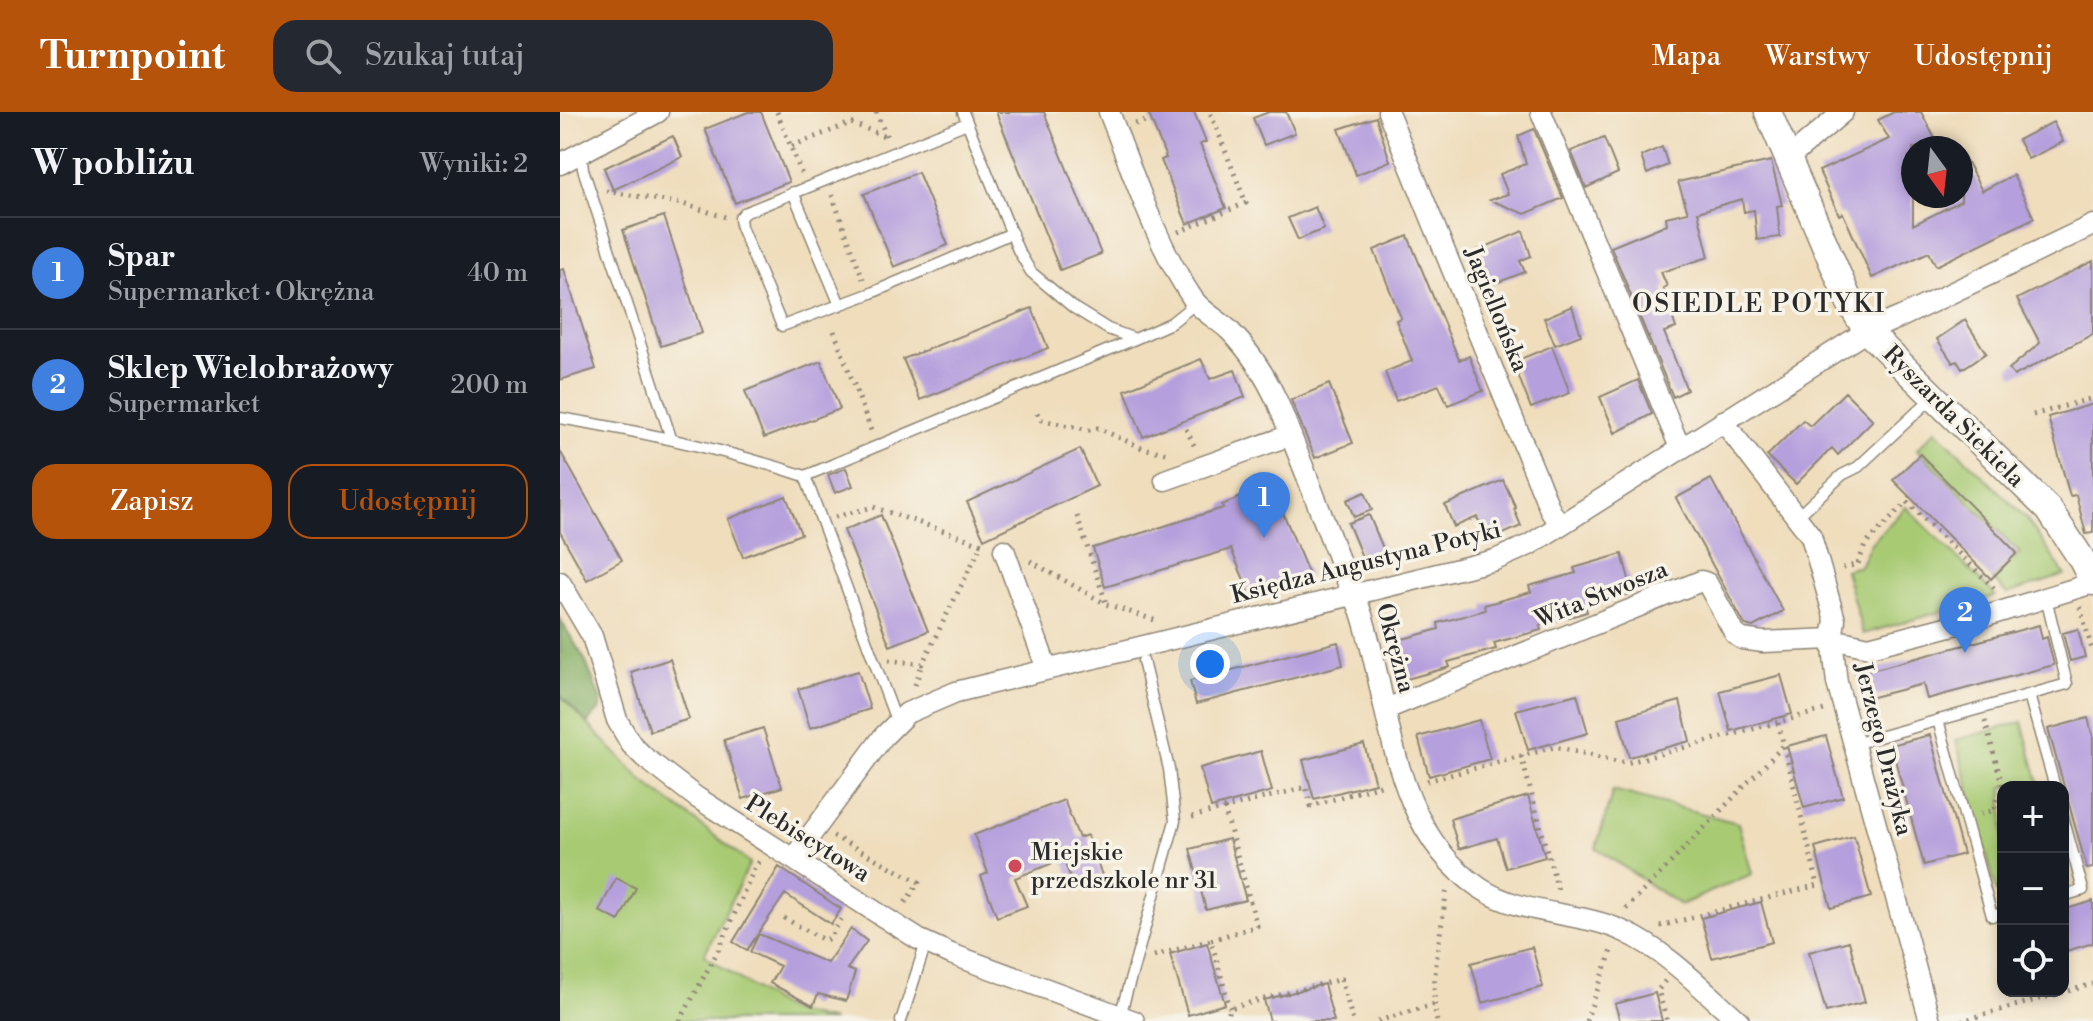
<!DOCTYPE html>
<html lang="pl">
<head>
<meta charset="utf-8">
<style>
	body { margin:0; font-family:"Libre Bodoni",serif; background:#242831; color:#f1f3f6 }
	.controls { position:absolute; right:24px; bottom:24px; display:grid; overflow:hidden; border-radius:16px; box-shadow:0 4px 12px #0003 }
	.controls button { width:72px; height:72px; display:grid; place-items:center; padding:0; border:0; border-bottom:2px solid #363941; background:#171b24; color:#f1f3f6; font:40px sans-serif }
	.compass { position:absolute; left:1341px; top:24px; width:72px; height:72px; border-radius:50%; background:#171b24; box-shadow:0 4px 12px #0003; rotate:165deg }
	.you { position:absolute; left:650px; top:552px; width:28px; height:28px; margin:-20px; border:6px solid #fff; border-radius:50%; background:#1a73e8; box-shadow:0 0 0 12px #1a73e833 }
	.badge { display:grid; place-items:center; width:52px; height:52px; border-radius:50%; background:#b45309; color:#fff; font-size:26px; font-weight:700 }
	.pin { position:absolute; translate:-50% -66px; filter:drop-shadow(0 2px 4px #0008) }
	.pin::after { content:''; position:absolute; top:42px; width:28px; height:24px; background:inherit; clip-path:polygon(0 0,100% 0,50% 100%) }
	.list { margin:0; padding:0; list-style:none }
	h2 { display:flex; justify-content:space-between; align-items:center; height:104px; margin:0; padding:0 32px; font-size:34px }
	h2 small { font-size:26px; font-weight:400; color:#9ea1a6 }
	.list li { display:grid; grid-template-columns:52px 1fr auto; gap:24px; align-items:center; box-sizing:border-box; height:112px; padding:0 32px; border-top:2px solid #363941 }
	.list b { display:block; font-size:30px; white-space:nowrap }
	.list p { margin:0; font-size:26px; white-space:nowrap; color:#9ea1a6 }
	.list em { font-size:26px; font-style:normal; color:#9ea1a6 }
	.actions { display:flex; gap:16px; padding:24px 32px }
	.actions a { flex:1; padding:18px 0; border:2px solid #b45309; border-radius:24px; text-align:center; font-size:28px; color:#b45309 }
	.actions .main { background:#b45309; color:#fff }
	.icon { flex:none; width:44px; height:44px; fill:none; stroke:currentColor; stroke-width:2; stroke-linecap:round; stroke-linejoin:round }
	.map { position:relative; flex:none; width:1533px; height:909px; overflow:hidden }
	header { display:flex; align-items:center; gap:48px; box-sizing:border-box; height:112px; padding:0 40px; background:#b45309; color:#fff }
	header strong { font-size:38px }
	nav { display:flex; gap:44px; margin-inline-start:auto; font-size:28px }
	.search { width:560px; height:72px; background:#242831; display:flex; align-items:center; gap:20px; box-sizing:border-box; padding:0 28px; border-radius:24px; color:#9ea1a6; font-size:30px }
	main { display:flex }
	aside { flex:1; background:#171b24 }
	.map>svg:first-child { display:block }
	.green { fill:#a8ca73; stroke:#6a7a4f; stroke-width:2 }
	.forest { fill:#86ae65; stroke:#586c48; stroke-width:2 }
	.building { fill:#b59fdd }
	.lines { fill:none; stroke-linecap:round; stroke-linejoin:round }
	.service-casing { stroke:#8d8474; stroke-width:13 }
	.minor-casing { stroke:#8d8474; stroke-width:23 }
	.tertiary-casing { stroke:#8d8474; stroke-width:29 }
	.path { stroke:#8d8474; stroke-width:5; stroke-dasharray:2 6; stroke-linecap:butt }
	.service { stroke:#fff; stroke-width:10 }
	.minor { stroke:#fff; stroke-width:20 }
	.tertiary { stroke:#fff; stroke-width:26 }
	.poi-dot { fill:#d1495b; stroke:#f7f3e8; stroke-width:3 }
	.labels { text-anchor:middle; stroke-width:7; stroke-linejoin:round; paint-order:stroke }
	.street-label { font-size:24px; fill:#2b2b2b; stroke:#f7f3e8 }
	.poi-label { font-size:24px; fill:#2b2b2b; stroke:#f7f3e8; text-anchor:start }
	.neighbourhood-label { font-size:26px; letter-spacing:2px; fill:#2b2b2b; stroke:#f7f3e8 }
</style>
</head>
<body>
<header>
<strong>Turnpoint</strong>
<div class="search"><svg class="icon" aria-label="search" viewBox="0 0 24 24"><circle cx="10" cy="10" r="6"/><path d="M15 15l6 6"/></svg>Szukaj tutaj</div>
<nav><a>Mapa</a><a>Warstwy</a><a>Udostępnij</a></nav>
</header>
<main>
<aside>
<h2>W pobliżu<small>Wyniki: 2</small></h2>
<ul class="list">
<li><span class="badge" style="background:#3f7fe0">1</span><div><b>Spar</b><p>Supermarket · Okrężna</p></div><em>40 m</em></li>
<li><span class="badge" style="background:#3f7fe0">2</span><div><b>Sklep Wielobrażowy</b><p>Supermarket</p></div><em>200 m</em></li>
</ul>
<div class="actions"><a class="main">Zapisz</a><a>Udostępnij</a></div>
</aside>
<div class="map">
<svg width="1533" height="909" viewBox="0 0 1533 909">
	<rect width="100%" height="100%" fill="#f7f3e8"/>
	<filter id="ink" filterUnits="userSpaceOnUse"><feTurbulence type="fractalNoise" baseFrequency=".0125" numOctaves="2"/><feDisplacementMap in="SourceGraphic" scale="16" xChannelSelector="R" yChannelSelector="G"/><feConvolveMatrix kernelMatrix="1 2 1 2 8 2 1 2 1" color-interpolation-filters="sRGB"/></filter>
	<filter id="wash" filterUnits="userSpaceOnUse"><feTurbulence type="fractalNoise" baseFrequency=".006" numOctaves="4" result="noise"/><feDisplacementMap in="SourceGraphic" scale="32" xChannelSelector="R" yChannelSelector="G"/><feGaussianBlur stdDeviation="1.8" result="paint"/><feColorMatrix in="noise" values="0 0 0 0 0 0 0 0 0 0 0 0 0 0 0 0 0 1.4 0 .05"/><feComposite in="paint" operator="in"/></filter>
	<g filter="url(#wash)">
		<rect width="100%" height="100%" fill="#efddbc"/>
		<path class="green" d="M1376 318 1466 406 1505 463 1447 482 1433 468 1460 441 1357 337Z
			M1346 395 1436 484 1303 522 1285 458 1300 454 1311 431Z
			M0 583 83 669 190 751 144 843 226 898 273 909H0Z
			M1462 610 1480 675H1443V779L1437 781 1396 628Z
			M1053 678 1178 711 1192 762 1120 793 1036 736Z"/>
		<path class="forest" d="M0 507 25 548 42 591 40 597 27 611 0 583Z"/>
		<g id="blocks">
			<path class="building" d="M188 0H201L229 70 175 91 145 17Z
				M436 0H484L541 142 500 158Z
				M588 0H634L646 30 640 32 666 96 627 112 601 48 606 46Z
				M709 0H726L735 21 704 33 693 6Z
				M1334 0H1361L1380 36H1353V113L1401 89V39L1422 79 1453 63 1474 106 1376 154 1369 140 1312 166 1283 101 1279 103 1259 59 1329 27 1318 8Z
				M816 5 830 49 796 63 779 17Z
				M1493 10 1503 30 1468 47 1458 28Z
				M974 17 1003 86 965 102 930 88 948 82 940 62 966 52 958 24Z
				M113 24 122 45 53 78 44 56Z
				M1044 26 1058 61 1026 76 1011 39Z
				M1102 35 1108 53 1087 62 1081 44Z
				M1211 49 1222 93 1217 94 1220 125 1197 128 1194 98 1184 100 1182 87 1161 93 1138 100 1149 145 1101 160 1107 174 1103 176 1116 216 1104 220 1127 278 1113 285 1088 225 1090 224 1088 225 1051 135 1107 112 1106 105 1128 100 1118 70Z
				M358 60 388 133 334 155 304 82Z
				M755 95 764 117 738 128 728 106Z
				M104 104 142 221 101 234 63 118Z
				M963 119 971 144 960 149 965 160 931 173 918 138Z
				M848 124 899 248 909 244 923 279 888 293 879 273 836 289 825 260 852 249 836 208 841 206 814 138Z
				M1533 149V222L1454 264 1449 257 1480 231 1457 187Z
				M4 157 36 257 0 268V158Z
				M1012 194 1021 223 995 233 984 206Z
				M472 196 488 236 360 288 343 247Z
				M1405 208 1426 241 1402 257 1397 249 1393 251 1377 227Z
				M992 234 1010 281 971 296 953 250Z
				M641 247 650 267 675 258 685 285 583 325 565 278Z
				M261 249 280 297 204 326 185 279Z
				M1078 268 1092 302 1055 321 1040 285Z
				M769 272 793 331 755 346 731 288Z
				M1285 280 1313 308 1278 343 1272 336 1236 372 1207 344 1243 308 1250 314Z
				M1533 292V421L1526 422 1516 383 1510 384 1488 305Z
				M520 337 537 374 424 427 407 390Z
				M0 339 62 448 27 468 0 420Z
				M1360 342 1457 441 1431 467 1333 368Z
				M286 356 293 374 275 381 268 363Z
				M1151 367 1223 499 1193 515 1185 513 1116 386Z
				M943 368 956 396 954 397 961 414 928 429 917 405 894 415 885 393Z
				M711 372 749 463 692 487 671 437 545 475 533 436 663 396 662 393Z
				M805 380 812 398 794 405 787 388Z
				M226 384 241 422 183 445 168 407Z
				M321 403 368 519 330 534 284 418Z
				M809 403 825 441 808 448 806 444 802 445 788 411Z
				M1062 442 1073 481 1025 494 1027 500 980 513 981 518 934 531 936 537 888 550 890 555 843 568 832 530 879 517 878 511 925 498 924 493 971 480 969 474 1016 461 1014 456Z
				M1479 513 1482 527 1487 525 1494 553 1367 587 1363 572 1305 587 1297 562Z
				M1518 517 1525 545 1510 549 1503 521Z
				M778 530 783 553 636 592 630 569Z
				M110 547 129 607 90 619 71 560Z
				M298 559 310 597 250 616 238 577Z
				M1221 563 1232 602 1171 619 1160 579Z
				M1017 582 1028 621 968 638 956 598Z
				M1120 589 1130 629 1069 645 1059 606Z
				M1528 606 1533 625V756L1527 757 1488 617Z
				M919 608 930 647 869 664 858 625Z
				M203 616 222 675 183 687 164 628Z
				M1370 623 1403 742 1364 753 1331 633Z
				M1266 624 1283 685 1244 696 1227 634Z
				M804 632 815 671 754 687 743 648Z
				M701 639 712 679 651 696 640 656Z
				M968 684 985 745 946 756 937 726 899 737 890 707Z
				M504 688 519 726 527 723 542 763 514 774 503 747 455 766 467 794 437 805 421 764 428 761 414 723Z
				M1294 724 1311 785 1271 796 1255 735Z
				M669 727 686 788 646 798 630 737Z
				M219 755 281 797 271 812 225 782 187 838 173 830Z
				M56 766 76 776 59 809 39 799Z
				M1533 789V831L1503 840V798Z
				M1201 790 1212 830 1152 846 1141 806Z
				M291 817 307 829 287 857 295 860 286 889 258 882 253 894 210 871 220 854 190 840 199 822 267 851Z
				M1289 829 1305 890 1266 900 1249 840Z
				M647 831 665 892 628 903 610 842Z
				M972 835 983 875 922 891 911 851Z
				M764 872 774 909H710L704 888Z
				M1095 881 1102 909H1060L1055 892Z"/>
		</g>
	</g>
	<g filter="url(#ink)">
		<use href="#blocks" fill-opacity="0" stroke="#8d8474" stroke-width="2"/>
		<g class="lines">
			<g class="service-casing">
				<path id="service" d="M403 0 458 138 471 160 514 196 548 217 575 227
					M407 11 184 101 180 106 181 115 222 214 309 182 452 121
					M21 42 23 57 111 326
					M233 80 280 193
					M0 306C84 320 164 337 245 364L575 227 611 211 636 191
					M245 364 337 611
					M1237 405 1282 363 1298 355 1373 285
					M1469 583 1495 675
					M1378 608 1432 804 1443 801
					M1294 632 1507 572 1486 486
					M1503 705 1523 778 1503 784
					M560 904 615 709 609 657 583 549
					M341 909 366 831"/>
			</g>
			<g class="minor-casing">
				<path id="minor" d="M549 0C574 63 595 130 633 187 642 200 659 208 670 219 691 240 706 265 718 291 741 349 764 408 786 466 790 478 797 488 801 500 832 595 829 715 920 776 964 805 1019 798 1065 820 1108 840 1143 878 1179 909
					M828 0 991 400 1001 412
					M981 0 1120 336
					M1229 46 1283 0
					M0 52 98 0
					M1163 309 1251 424 1275 508 1272 527 1277 571 1370 909
					M605 368 731 323
					M444 438 487 557
					M0 470 32 524 57 608 71 632 84 645 136 685 358 827 391 842 574 909
					M826 597 1141 469 1147 471 1175 522 1182 527 1203 530 1272 527 1309 535 1417 507 1533 471
					M233 747 323 625 347 601 396 580 935 448 969 433 1307 219 1341 205 1533 113"/>
			</g>
			<g class="tertiary-casing">
				<path id="tertiary" d="M1208 0 1290 191 1307 219 1489 398 1521 446 1533 470"/>
			</g>
			<path class="path" d="M217 0 242 63
				M316 0 327 25
				M575 12 590 8
				M232 34 291 11 327 25
				M46 79 123 92 165 105
				M272 83 303 167
				M618 120 686 91 650 0
				M274 219 312 321
				M477 301 482 308 529 318 538 316 582 336 610 342
				M1473 303 1533 286
				M626 317 635 335
				M517 404 546 491
				M275 405 313 395 422 432 362 552 329 548
				M470 449 546 492 594 508
				M1283 456 1298 452 1305 433 1347 390 1438 480
				M1520 495 1533 541
				M355 573 362 552
				M1425 609 1443 676
				M961 644 999 782
				M867 669 995 635 1066 651 1264 598
				M1443 682 1437 687 1435 695 1443 706
				M1421 702 1436 698
				M632 705 746 675 751 694 824 672
				M273 724 359 770 343 794
				M1066 797 1223 634
				M224 806 264 828 270 826 283 804
				M1100 814 1258 773 1218 610
				M651 828 697 814 664 696
				M594 844 651 828 670 896
				M1105 869 1098 878 1107 909
				M120 909 160 835 195 755 200 749
				M667 909 670 896 781 867 793 909
				M818 909 875 892
				M877 909C868 877 883 810 887 775
				M1026 909 1053 835
				M1401 909 1533 872"/>
			<use href="#service" class="service"/>
			<use href="#minor" class="minor"/>
			<use href="#tertiary" class="tertiary"/>
		</g>
	</g>
	<circle class="poi-dot" cx="455" cy="754" r="8"/>
	<g class="labels">
		<g class="street-label">
			<text transform="translate(937 197) rotate(68)" y="8">Jagiellońska</text>
			<text transform="translate(1394 304) rotate(45)" y="8">Ryszarda Siekiela</text>
			<text transform="translate(806 450) rotate(-14)" y="8">Księdza Augustyna Potyki</text>
			<text transform="translate(1041 482) rotate(-22)" y="8">Wita Stwosza</text>
			<text transform="translate(836 536) rotate(75)" y="8">Okrężna</text>
			<text transform="translate(1324 637) rotate(76)" y="8">Jerzego Drażyka</text>
			<text transform="translate(248 726) rotate(32)" y="8">Plebiscytowa</text>
		</g>
		<g class="poi-label">
			<text x="471" y="748">Miejskie<tspan x="471" dy="28">przedszkole nr 31</tspan></text>
		</g>
		<g class="neighbourhood-label">
			<text x="1199" y="200">OSIEDLE POTYKI</text>
		</g>
	</g>
</svg>
<div class="controls">
<button>+</button>
<button>−</button>
<button><svg class="icon" aria-label="locate" viewBox="0 0 24 24"><circle cx="12" cy="12" r="6"/><path d="M12 2v4M12 18v4M2 12h4M18 12h4"/></svg></button>
</div>
<svg class="compass" viewBox="-18 -18 36 36"><path d="M0-13l5 13h-10z" fill="#e53935"/><path d="M0 13l5-13h-10z" fill="#9ea1a6"/></svg>
<div class="you"></div>
<div class="pin badge" style="left:704px;top:426px;background:#3f7fe0">1</div>
<div class="pin badge" style="left:1405px;top:541px;background:#3f7fe0">2</div>
</div>
</main>
</body>
</html>
